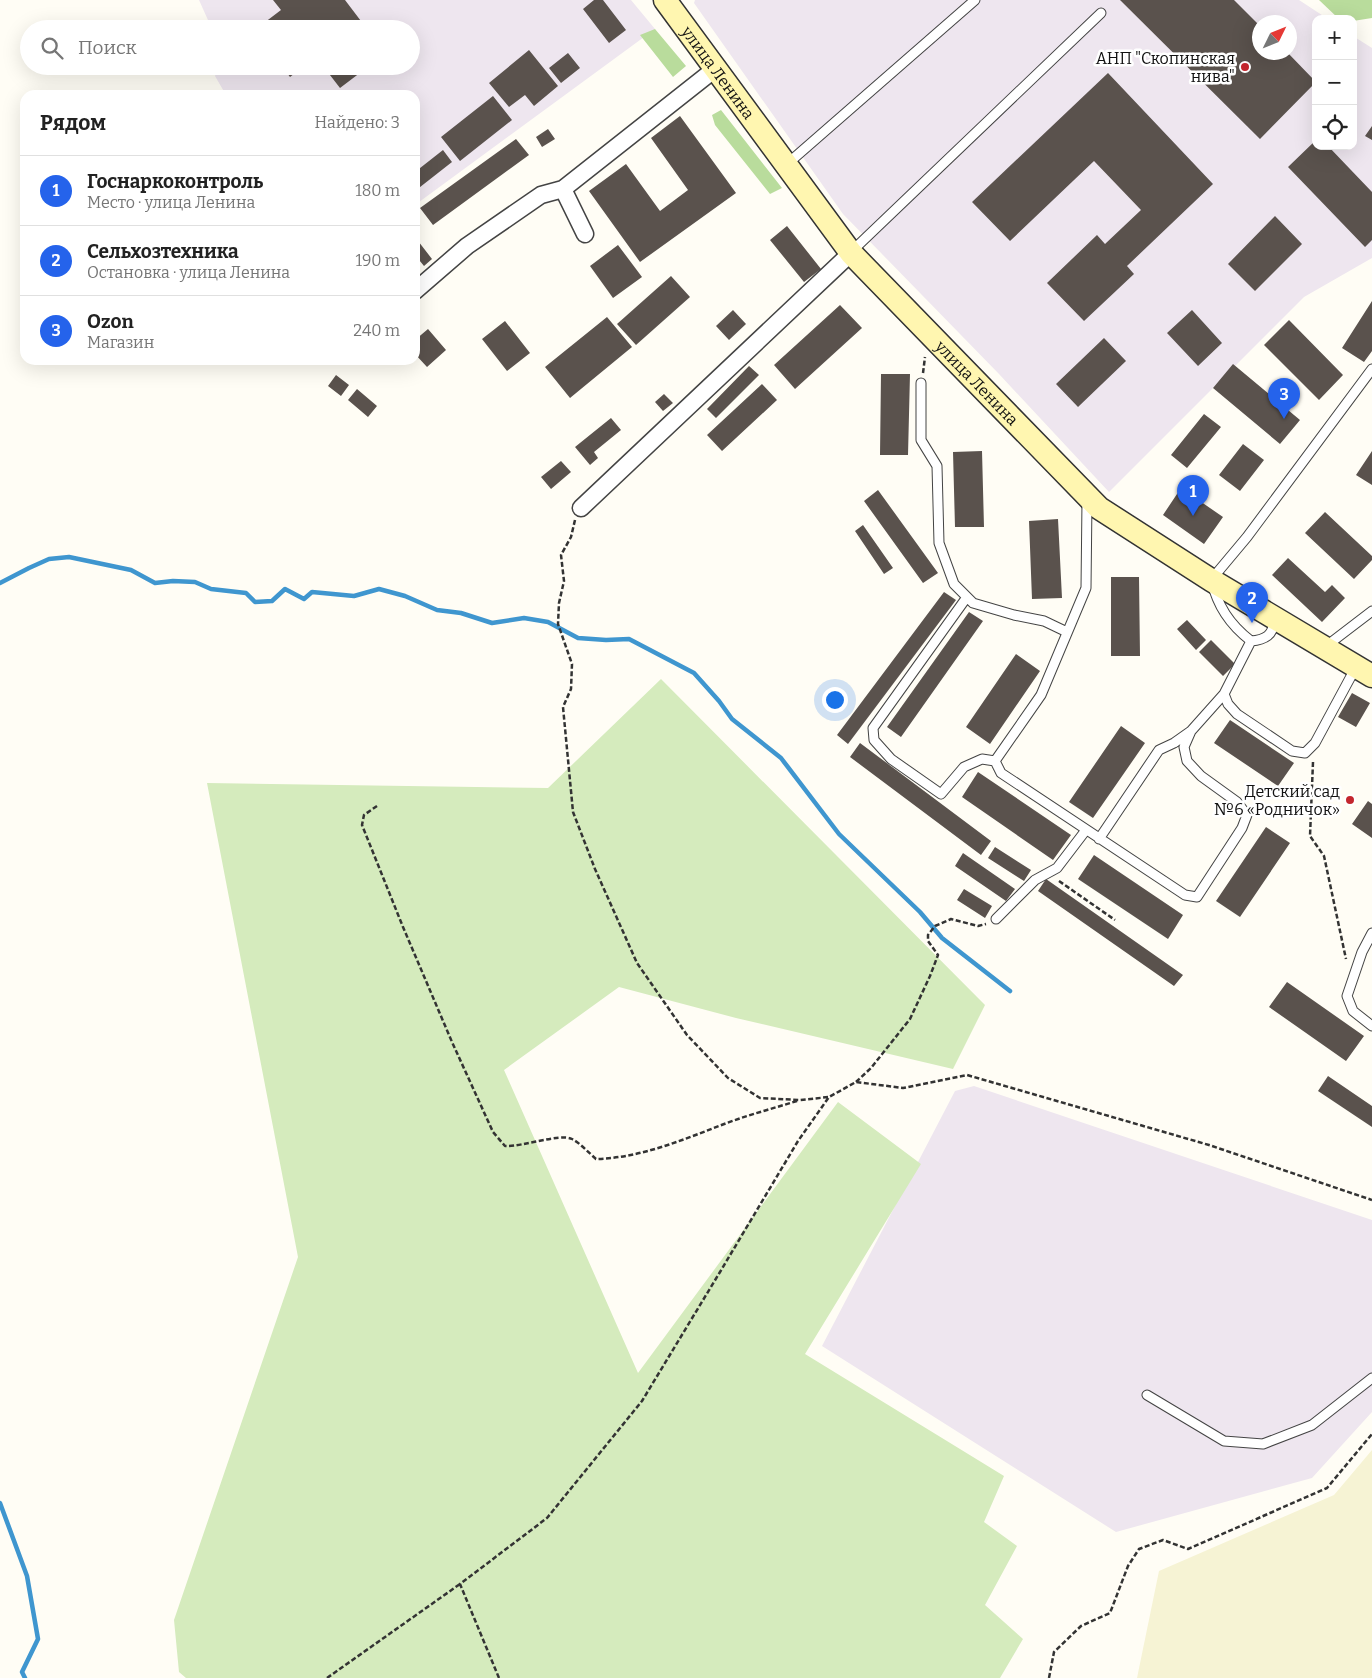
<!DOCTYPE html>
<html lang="ru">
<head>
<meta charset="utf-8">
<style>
	body { margin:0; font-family:Bitter,serif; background:#f2f2f2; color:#222 }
	.controls { position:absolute; right:15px; top:15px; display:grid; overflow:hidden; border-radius:10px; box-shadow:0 5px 20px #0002 }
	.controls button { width:45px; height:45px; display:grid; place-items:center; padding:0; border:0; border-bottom:1px solid #e0e0e0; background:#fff; color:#222; font:25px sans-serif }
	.compass { position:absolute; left:1252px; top:15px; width:45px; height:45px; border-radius:50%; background:#fff; box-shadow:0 5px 20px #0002; rotate:47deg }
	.you { position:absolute; left:834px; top:699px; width:18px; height:18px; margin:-12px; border:4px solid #fff; border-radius:50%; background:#1a73e8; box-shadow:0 0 0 8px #1a73e833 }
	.badge { display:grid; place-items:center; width:32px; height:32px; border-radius:50%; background:#2563eb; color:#fff; font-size:16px; font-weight:700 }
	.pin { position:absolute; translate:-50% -41px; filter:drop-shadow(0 1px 2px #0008) }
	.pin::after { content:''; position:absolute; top:26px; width:18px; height:15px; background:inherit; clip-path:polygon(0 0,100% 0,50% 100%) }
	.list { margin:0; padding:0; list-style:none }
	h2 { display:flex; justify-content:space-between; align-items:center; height:65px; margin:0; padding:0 20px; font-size:21px }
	h2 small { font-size:16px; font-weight:400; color:#767676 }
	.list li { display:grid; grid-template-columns:32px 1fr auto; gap:15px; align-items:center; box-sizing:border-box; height:70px; padding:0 20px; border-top:1px solid #e0e0e0 }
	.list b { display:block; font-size:19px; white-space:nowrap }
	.list p { margin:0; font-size:16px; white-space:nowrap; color:#767676 }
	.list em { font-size:16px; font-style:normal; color:#767676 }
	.icon { flex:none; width:28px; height:28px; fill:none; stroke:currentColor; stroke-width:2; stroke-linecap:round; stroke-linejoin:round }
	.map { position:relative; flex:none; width:1372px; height:1678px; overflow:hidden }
	.search { position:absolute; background:#fff; box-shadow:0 5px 20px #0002; left:20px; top:20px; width:400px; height:55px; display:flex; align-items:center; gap:12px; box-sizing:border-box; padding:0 18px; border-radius:28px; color:#767676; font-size:19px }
	.panel { position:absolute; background:#fff; box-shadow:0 5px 20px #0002; left:20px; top:90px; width:400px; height:275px; border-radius:15px }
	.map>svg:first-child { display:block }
	.industrial { fill:#eee6ef; fill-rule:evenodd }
	.farmland { fill:#f6f3d4 }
	.green { fill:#d5ebbd }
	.forest { fill:#b9dc9c }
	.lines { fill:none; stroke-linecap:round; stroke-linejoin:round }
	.stream { stroke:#3f96cf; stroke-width:4.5 }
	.building { fill:#5a524d }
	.lane-casing { stroke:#444; stroke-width:11 }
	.street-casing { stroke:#444; stroke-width:19 }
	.secondary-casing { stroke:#333; stroke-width:25 }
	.path { stroke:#333; stroke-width:2.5; stroke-dasharray:5 2.5; stroke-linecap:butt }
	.lane { stroke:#fff; stroke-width:9 }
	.street { stroke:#fff; stroke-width:16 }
	.secondary { stroke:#fff6b0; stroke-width:22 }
	.poi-dot { fill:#c4262e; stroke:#fff; stroke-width:2 }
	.labels { text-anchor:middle; stroke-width:5; stroke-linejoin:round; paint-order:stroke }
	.poi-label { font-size:16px; fill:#111; stroke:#fff; text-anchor:end }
	.street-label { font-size:16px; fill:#111; stroke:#fff }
</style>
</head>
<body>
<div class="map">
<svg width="1372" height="1678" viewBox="0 0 1372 1678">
	<rect width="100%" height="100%" fill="#fffdf5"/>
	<path class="industrial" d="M199 0H631L655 29 415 205V95H226L215 76 219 66H411V29H212Z
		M695 0H1299L1328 19H1316V146H1353V36L1372 48V258L1304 297 1109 492 999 374 843 214 694 3ZM1260 22H1290V52H1260Z
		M974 1086 1372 1220V1412L1312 1478 1116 1532 822 1346 955 1091Z"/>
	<path class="farmland" d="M1372 1450V1678H1137L1159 1571 1334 1495Z"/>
	<path class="green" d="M661 679 985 1005 953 1069 736 1018 619 987 504 1070 638 1373 838 1102 921 1164 805 1354 1004 1476 984 1522 1017 1546 985 1605 1023 1639 1000 1678H186L179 1672 174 1620 298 1257 207 783 548 788Z"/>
	<path class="forest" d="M1319 0H1372V18L1353 21V19H1339Z
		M655 29 686 66 673 77 640 35Z
		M721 110 782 188 770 194 715 125 712 115Z"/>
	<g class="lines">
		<path class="stream" d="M0 583 29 568 49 559 69 557 131 570 155 583 173 581 195 582 211 589 246 593 255 602 272 601 285 589 304 599 312 592 354 596 379 589 405 596 437 610 461 613 492 623 524 618 548 622 578 638 606 640 629 639 694 673 719 701 732 719 781 758 839 834 920 912 942 938 1010 991
			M0 1503 27 1576 38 1639 22 1672 25 1678"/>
	</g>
	<path class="building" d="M273 0H345L367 29H256L281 10Z
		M594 0H603L626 30 609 43 583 9Z
		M1120 0H1234L1260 26V52H1287L1316 82 1260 139Z
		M529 50 558 86 534 106 525 95 509 107 489 83Z
		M568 53 580 68 561 83 549 68Z
		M282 66H304L290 77Z
		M323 66H369L340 88Z
		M1108 73 1213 184 1127 266 1134 274 1084 321 1047 283 1097 235 1105 244 1141 210 1094 161 1010 241 972 202Z
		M493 96 512 120 460 161 441 137Z
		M680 116 736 193 640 262 589 191 626 164 660 211 688 190 651 138Z
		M1372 126V140L1365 136Z
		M548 129 555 139 542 147 536 137Z
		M516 139 529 155 433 225 420 208Z
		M1316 140V146H1328L1372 192V240L1365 247 1288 167Z
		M443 150 452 162 415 191V172Z
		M1275 216 1302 244 1255 291 1228 264Z
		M787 226 821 269 804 282 770 240Z
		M415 237 432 259 424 266 415 255Z
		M618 245 642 277 613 298 590 266Z
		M671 276 690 297 636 345 617 324Z
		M1372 301V351L1364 362 1342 348Z
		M840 305 862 328 795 389 774 365Z
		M733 310 746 324 729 340 716 326Z
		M1192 310 1222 343 1198 366 1167 333Z
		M607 317 632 347 570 398 545 367Z
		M1289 320 1343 375 1319 400 1264 345Z
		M505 321 530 353 507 371 482 339Z
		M428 329 446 350 427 367 415 354V340Z
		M1104 338 1126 361 1078 407 1056 384Z
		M1233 364 1300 420 1280 444 1213 388Z
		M749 366 759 375 716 418 707 409Z
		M881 374H910L908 455H880Z
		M336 375 349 385 341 396 328 386Z
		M762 384 777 400 722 451 707 435Z
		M357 389 377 406 368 417 348 400Z
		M664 394 673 403 663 411 655 402Z
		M1204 414 1221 427 1187 468 1171 455Z
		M611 418 621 430 594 452 598 458 590 465 575 447Z
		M1243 444 1264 460 1240 491 1219 475Z
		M982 451 984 527H955L953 452Z
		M1372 451V485L1356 475Z
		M561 461 571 472 551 489 541 477Z
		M1181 488 1223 517 1204 544 1163 515Z
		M878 490 938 573 923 583 864 501Z
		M1325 512 1372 556V560L1354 579 1305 533Z
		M1058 519 1062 598 1032 599 1029 521Z
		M863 525 893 568 884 574 855 531Z
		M1288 558 1325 592 1332 585 1345 598 1322 622 1272 575Z
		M1111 577H1139L1140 656H1111Z
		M944 592 956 600 848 744 837 735Z
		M969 612 983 621 901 737 887 727Z
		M1187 620 1206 640 1196 650 1177 629Z
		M1211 640 1235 664 1223 676 1199 652Z
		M1016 654 1040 671 990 744 966 727Z
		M1352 693 1370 703 1356 727 1338 717Z
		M1230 720 1294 763 1278 786 1214 743Z
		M1121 726 1145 743 1093 818 1069 802Z
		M860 743 991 841 981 855 850 757Z
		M978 772 1071 835 1053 860 962 797Z
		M1368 801 1372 804V838L1352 824Z
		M1266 827 1290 843 1240 917 1216 901Z
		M995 847 1031 870 1024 881 988 858Z
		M963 853 1015 889 1006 901 955 866Z
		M1094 855 1183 915 1168 939 1078 879Z
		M1046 879 1183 975 1174 986 1038 891Z
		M964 889 992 906 985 918 957 900Z
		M1287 982 1364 1036 1346 1061 1269 1007Z
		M1328 1076 1372 1106V1127L1318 1091Z"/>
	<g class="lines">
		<g class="lane-casing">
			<path id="lane" d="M786 165 975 0
				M851 252 1101 13
				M921 383V440L937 466 939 543 954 584 973 603 1014 615 1044 621 1067 632
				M1087 501 1086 588 1041 695 995 761 1001 773 1185 895 1197 897 1242 828 1247 815 1237 802 1201 776 1187 761 1184 747 1191 731
				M967 597 873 728 874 740 891 759 941 794 964 767 982 759 995 761
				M1273 620C1275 635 1264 640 1251 641 1229 624 1218 606 1211 580L1247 537 1372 369
				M1325 647 1372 611
				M1224 694 1228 704 1237 714 1292 751 1305 753 1315 743 1356 667
				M1099 839 1159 750 1174 743 1191 731 1224 694 1251 641
				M996 919 1035 880 1057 868 1086 830
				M1372 933 1362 952 1347 996 1353 1011 1372 1026
				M1147 1395 1224 1441 1263 1444 1312 1425 1372 1378"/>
		</g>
		<g class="street-casing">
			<path id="street" d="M585 234 563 189 715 69
				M415 291 467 246 541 195 563 189
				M581 508 851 253"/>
		</g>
		<g class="secondary-casing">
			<g id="secondary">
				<path id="s1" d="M665 0 851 253 1099 508 1211 580 1372 676"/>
			</g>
		</g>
		<path class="path" d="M923 373 925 357
			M575 520 571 537 561 555 564 581 559 603 558 624 572 664 571 689 563 707 573 812 595 869 637 963 687 1035 728 1078 760 1098 800 1100 829 1097
			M1313 762 1310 836 1324 856 1346 959
			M377 806 364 815 362 825 403 927 452 1042 493 1132 505 1146C522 1147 560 1133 572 1139 580 1143 589 1153 596 1159 639 1158 680 1141 719 1126 744 1116 771 1109 797 1101
			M1059 881 1115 920
			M856 1082 871 1068 910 1019 930 976 938 955 928 941V935L935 926 951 919 978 926 986 924
			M327 1678 460 1584
			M499 1678 460 1584 547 1518 642 1401 720 1272 798 1141 829 1097 856 1082 903 1088 967 1075 1209 1145 1372 1200
			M1049 1678 1054 1652 1081 1626 1110 1613 1128 1566 1139 1549 1163 1540 1188 1549 1327 1488 1372 1434"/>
		<use href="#lane" class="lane"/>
		<use href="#street" class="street"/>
		<use href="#secondary" class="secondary"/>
	</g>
	<g class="poi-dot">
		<circle cx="1245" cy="67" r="5"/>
		<circle cx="1350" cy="800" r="5"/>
	</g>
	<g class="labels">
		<g class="poi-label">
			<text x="1235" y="64">АНП "Скопинская<tspan x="1235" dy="18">нива"</tspan></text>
			<text x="1340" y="797">Детский сад<tspan x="1340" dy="18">№6 «Родничок»</tspan></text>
		</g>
		<g class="street-label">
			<text dy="6" stroke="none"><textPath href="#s1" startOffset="90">улица Ленина</textPath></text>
			<text dy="6" stroke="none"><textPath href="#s1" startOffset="495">улица Ленина</textPath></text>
		</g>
	</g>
</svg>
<div class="controls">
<button>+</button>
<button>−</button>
<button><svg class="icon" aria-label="locate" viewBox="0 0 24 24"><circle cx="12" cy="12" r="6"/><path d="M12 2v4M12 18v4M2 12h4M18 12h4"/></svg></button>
</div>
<svg class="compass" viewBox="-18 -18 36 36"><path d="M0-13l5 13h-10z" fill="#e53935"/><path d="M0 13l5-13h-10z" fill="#767676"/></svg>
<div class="you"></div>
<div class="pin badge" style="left:1193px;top:516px">1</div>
<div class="pin badge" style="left:1252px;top:623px">2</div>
<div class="pin badge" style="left:1284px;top:419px">3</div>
<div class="search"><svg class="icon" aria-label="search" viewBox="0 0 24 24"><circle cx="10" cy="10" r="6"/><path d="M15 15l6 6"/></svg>Поиск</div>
<section class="panel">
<h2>Рядом<small>Найдено: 3</small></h2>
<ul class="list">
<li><span class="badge">1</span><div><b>Госнаркоконтроль</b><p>Место · улица Ленина</p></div><em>180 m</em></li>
<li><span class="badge">2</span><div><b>Сельхозтехника</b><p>Остановка · улица Ленина</p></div><em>190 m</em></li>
<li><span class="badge">3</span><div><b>Ozon</b><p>Магазин</p></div><em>240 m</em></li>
</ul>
</section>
</div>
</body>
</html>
